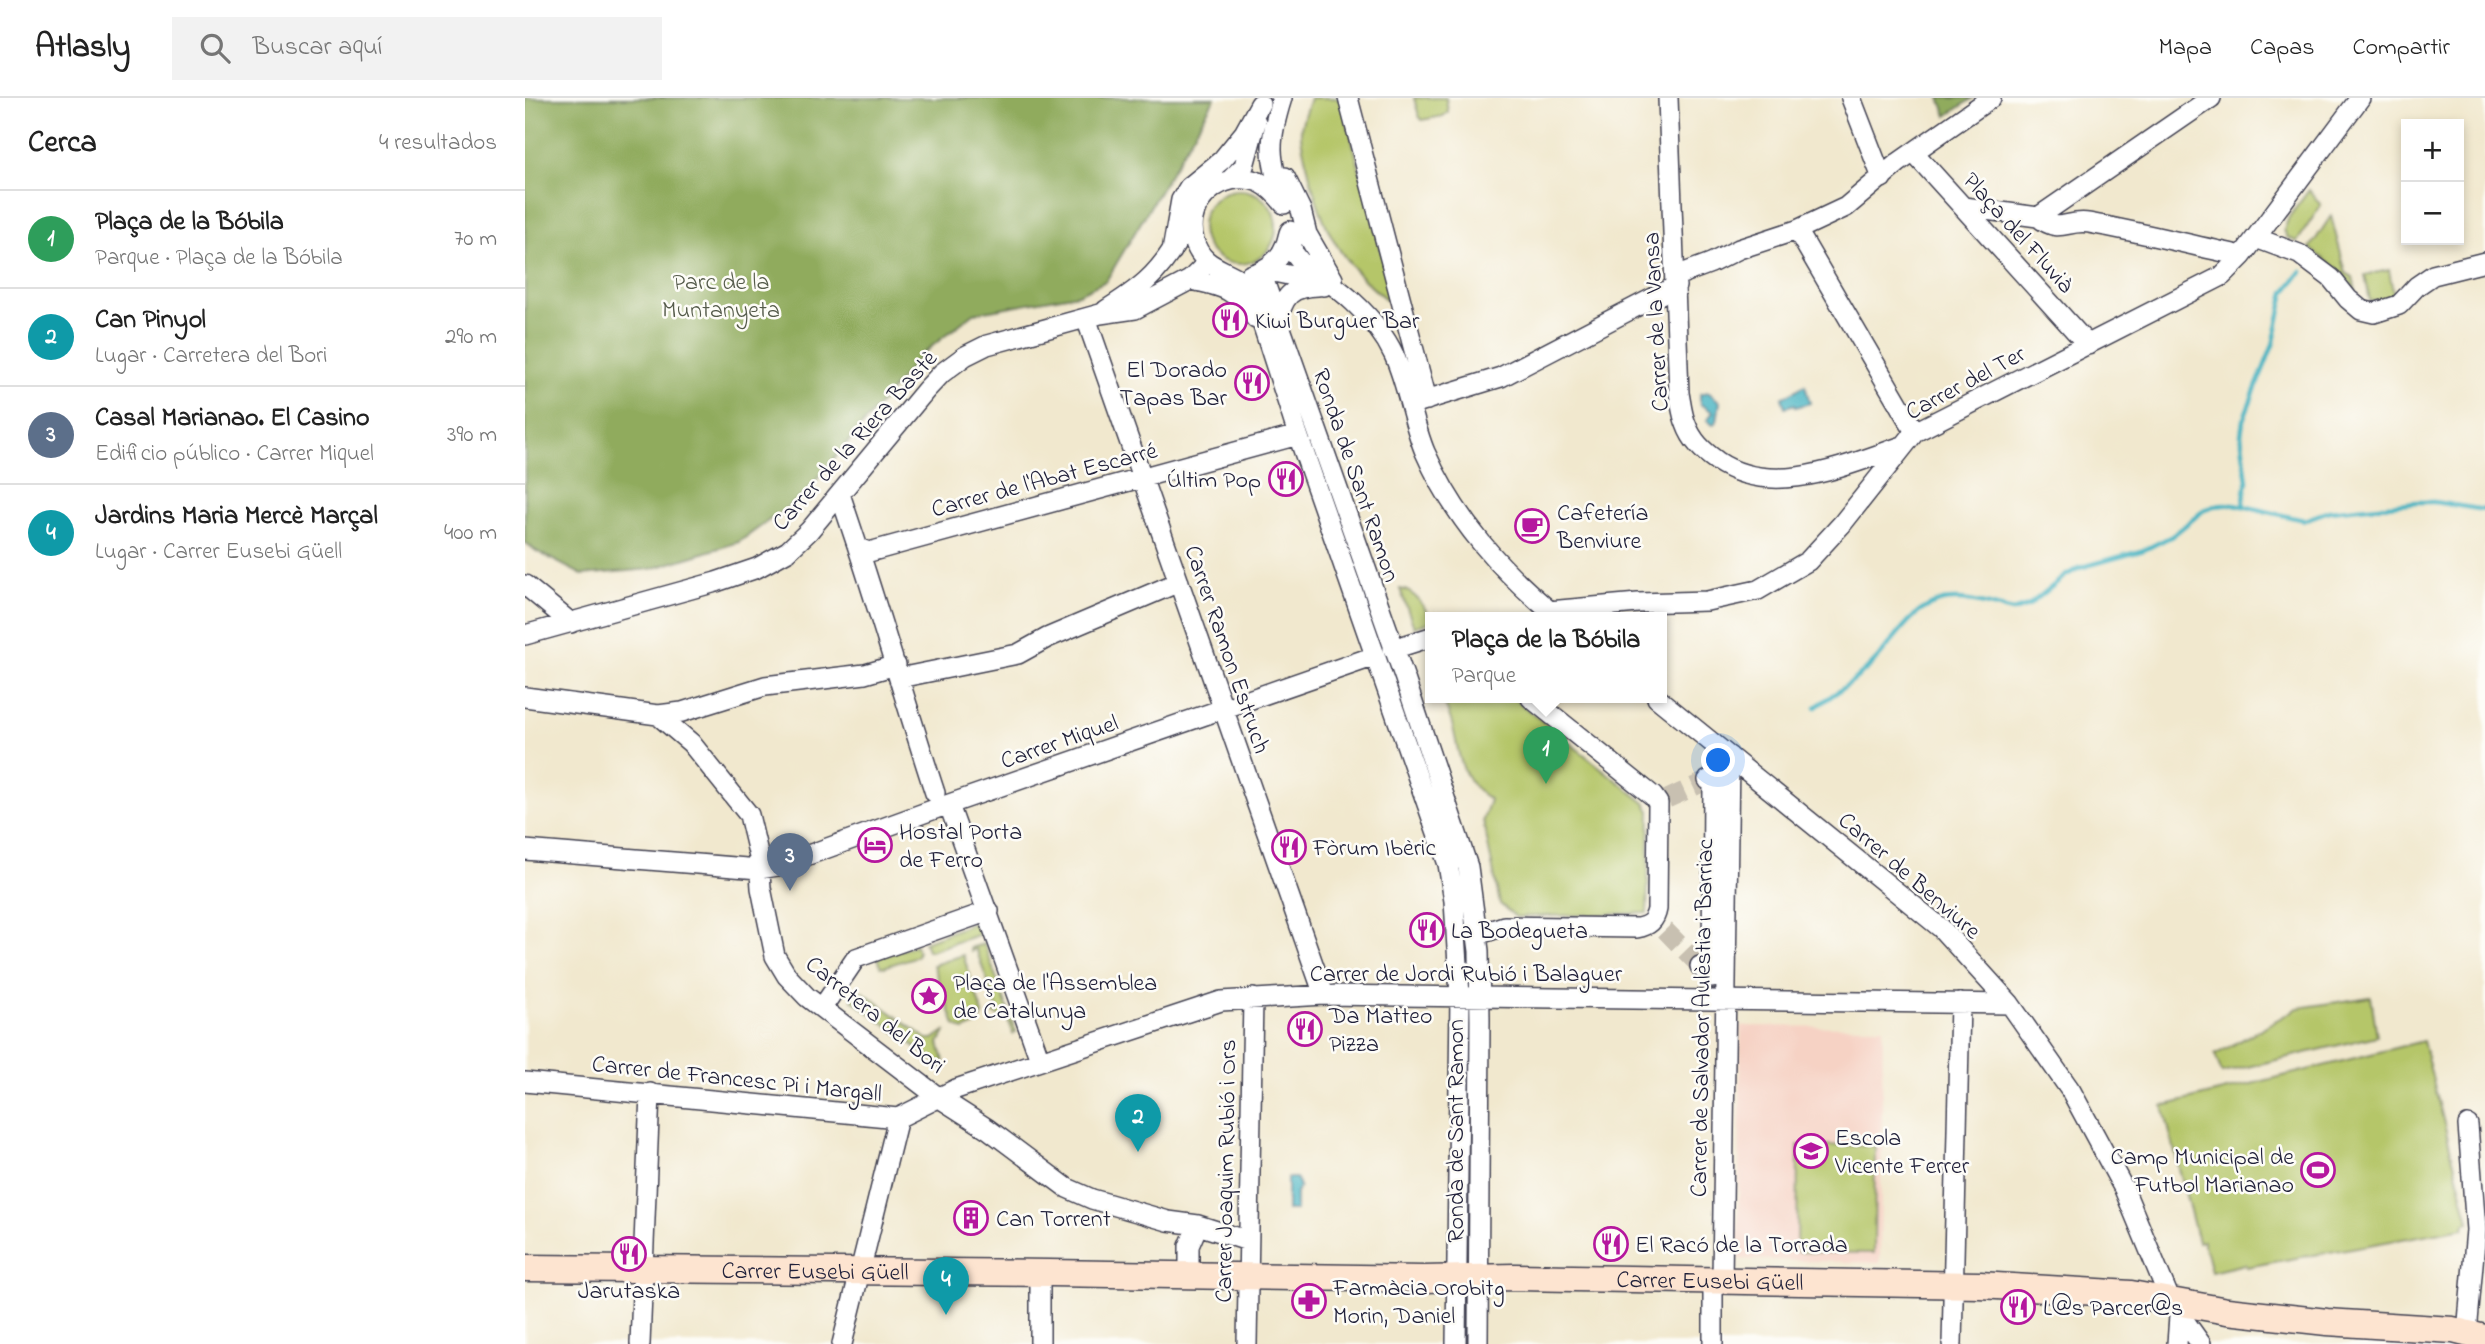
<!DOCTYPE html>
<html lang="es">
<head>
<meta charset="utf-8">
<style>
	body { margin:0; font-family:"Indie Flower",sans-serif; background:#f2f2f2; color:#222 }
	.controls { position:absolute; right:21px; top:21px; display:grid; overflow:hidden; border-radius:0px; box-shadow:0 4px 10px #0003 }
	.controls button { width:63px; height:63px; display:grid; place-items:center; padding:0; border:0; border-bottom:2px solid #e0e0e0; background:#fff; color:#222; font:35px sans-serif }
	.you { position:absolute; left:1194px; top:663px; width:24px; height:24px; margin:-18px; border:5px solid #fff; border-radius:50%; background:#1a73e8; box-shadow:0 0 0 10px #1a73e833 }
	.badge { display:grid; place-items:center; width:46px; height:46px; border-radius:50%; background:#b5179e; color:#fff; font-size:23px; font-weight:700 }
	.pin { position:absolute; translate:-50% -58px; filter:drop-shadow(0 2px 4px #0008) }
	.pin::after { content:''; position:absolute; top:37px; width:24px; height:21px; background:inherit; clip-path:polygon(0 0,100% 0,50% 100%) }
	.popup { position:absolute; left:900px; top:514px; width:242px; height:91px; box-sizing:border-box; display:grid; place-content:center; border-radius:0px; background:#fff; filter:drop-shadow(0 2px 5px #0005); font-size:23px; white-space:nowrap; color:#767676 }
	.popup b { font-size:26px; color:#222 }
	.popup::after { content:''; position:absolute; left:50%; top:100%; margin-left:-14px; border:14px solid transparent; border-top-color:#fff }
	.list { margin:0; padding:0; list-style:none }
	h2 { display:flex; justify-content:space-between; align-items:center; height:91px; margin:0; padding:0 28px; font-size:30px }
	h2 small { font-size:23px; font-weight:400; color:#767676 }
	.list li { display:grid; grid-template-columns:46px 1fr auto; gap:21px; align-items:center; box-sizing:border-box; height:98px; padding:0 28px; border-top:2px solid #e0e0e0 }
	.list b { display:block; font-size:26px; white-space:nowrap }
	.list p { margin:0; font-size:23px; white-space:nowrap; color:#767676 }
	.list em { font-size:23px; font-style:normal; color:#767676 }
	.icon { flex:none; width:38px; height:38px; fill:none; stroke:currentColor; stroke-width:2; stroke-linecap:round; stroke-linejoin:round }
	.map { position:relative; flex:none; width:1960px; height:1246px; overflow:hidden }
	header { display:flex; align-items:center; gap:42px; box-sizing:border-box; height:98px; padding:0 35px; background:#fff; border-bottom:2px solid #e0e0e0 }
	header strong { font-size:33px }
	nav { display:flex; gap:38px; margin-inline-start:auto; font-size:24px }
	.search { width:490px; height:63px; background:#f2f2f2; display:flex; align-items:center; gap:18px; box-sizing:border-box; padding:0 24px; border-radius:0px; color:#767676; font-size:26px }
	main { display:flex }
	aside { flex:1; background:#fff }
	.map>svg:first-child { display:block }
	.built { fill:#f6d2c4 }
	.green { fill:#b5c669; stroke:#6c7452; stroke-width:2 }
	.forest { fill:#90ab5d; stroke:#59664c; stroke-width:2 }
	.water { fill:#46b4c2; stroke:#346b7e; stroke-width:2 }
	.lines { fill:none; stroke-linecap:round; stroke-linejoin:round }
	.stream { stroke:#46b4c2; stroke-width:4.5 }
	.street-tunnel { stroke:#c8c0b1; stroke-width:19; stroke-dasharray:19 10; stroke-linecap:butt }
	.street-casing { stroke:#414051; stroke-width:22 }
	.secondary-casing { stroke:#414051; stroke-width:29 }
	.street { stroke:#fff; stroke-width:19 }
	.secondary { stroke:#fde4d0; stroke-width:26 }
	.labels { text-anchor:middle; stroke-width:5; stroke-linejoin:round; paint-order:stroke }
	.street-label { font-size:24px; fill:#22223b; stroke:#fdfcf7 }
	.park-label { font-size:24px; fill:#555b4b; stroke:#fdfcf7 }
	.poi-label { font-size:24px; fill:#22223b; stroke:#fdfcf7; text-anchor:start }
</style>
</head>
<body>
<header>
<strong>Atlasly</strong>
<div class="search"><svg class="icon" aria-label="search" viewBox="0 0 24 24"><circle cx="10" cy="10" r="6"/><path d="M15 15l6 6"/></svg>Buscar aquí</div>
<nav><a>Mapa</a><a>Capas</a><a>Compartir</a></nav>
</header>
<main>
<aside>
<h2>Cerca<small>4 resultados</small></h2>
<ul class="list">
<li><span class="badge" style="background:#2e9e5b">1</span><div><b>Plaça de la Bóbila</b><p>Parque · Plaça de la Bóbila</p></div><em>70 m</em></li>
<li><span class="badge" style="background:#0f9aa8">2</span><div><b>Can Pinyol</b><p>Lugar · Carretera del Bori</p></div><em>290 m</em></li>
<li><span class="badge" style="background:#5c6f8a">3</span><div><b>Casal Marianao. El Casino</b><p>Edificio público · Carrer Miquel</p></div><em>390 m</em></li>
<li><span class="badge" style="background:#0f9aa8">4</span><div><b>Jardins Maria Mercè Marçal</b><p>Lugar · Carrer Eusebi Güell</p></div><em>400 m</em></li>
</ul>
</aside>
<div class="map">
<svg width="1960" height="1246" viewBox="0 0 1960 1246">
	<rect width="100%" height="100%" fill="#fdfcf7"/>
	<filter id="ink" filterUnits="userSpaceOnUse"><feTurbulence type="fractalNoise" baseFrequency=".0143" numOctaves="2"/><feDisplacementMap in="SourceGraphic" scale="14" xChannelSelector="R" yChannelSelector="G"/><feConvolveMatrix kernelMatrix="1 2 1 2 8 2 1 2 1" color-interpolation-filters="sRGB"/></filter>
	<filter id="wash" filterUnits="userSpaceOnUse"><feTurbulence type="fractalNoise" baseFrequency=".00686" numOctaves="4" result="noise"/><feDisplacementMap in="SourceGraphic" scale="28" xChannelSelector="R" yChannelSelector="G"/><feGaussianBlur stdDeviation="1.57" result="paint"/><feColorMatrix in="noise" values="0 0 0 0 0 0 0 0 0 0 0 0 0 0 0 0 0 1.4 0 .05"/><feComposite in="paint" operator="in"/></filter>
	<g filter="url(#wash)">
		<rect width="100%" height="100%" fill="#f1e8ce"/>
		<path class="built" d="M1216 928 1358 929 1355 1165 1213 1161Z"/>
		<path class="green" d="M785 0H816L869 202H862C815 165 796 128 783 70 780 58 775 44 776 32 777 21 782 10 785 0Z
			M889 0H921L923 14 918 18 897 22 894 18Z
			M677 129a37 37 0 1 1 74 0a37 37 0 1 1-74 0Z
			M1784 92 1796 107 1772 144 1762 139 1759 132 1764 119Z
			M1806 118 1821 175 1828 179 1831 194 1817 175 1785 150Z
			M1864 172 1869 199 1857 203H1845L1840 177Z
			M875 491C889 492 903 511 905 524L889 529Z
			M916 600H988L1120 705 1125 713 1122 815 991 819 975 806 958 722 965 702C923 674 939 637 916 600Z
			M451 824 456 836 405 853 402 852 399 844Z
			M459 846 491 934 488 936 483 922 467 915 473 913 451 851 446 853 445 850Z
			M391 847 393 855 392 858 359 869 356 868 353 860Z
			M438 857 458 917 453 926 439 932 430 927 408 867Z
			M338 894 402 941H408L421 932 414 945 420 967 418 969 327 902 331 895Z
			M1846 899 1852 938 1697 975 1690 957 1773 910Z
			M1898 943 1944 1124 1940 1125 1939 1130 1721 1169 1720 1166 1686 1174 1678 1143 1673 1144 1638 1008Z
			M1273 1047 1350 1048 1349 1155 1272 1154Z"/>
		<path class="forest" d="M0 0H690L581 183 553 196 449 215 396 257 279 397 214 444 126 471 57 477 11 453 0 444Z
			M1415 0H1448L1422 18Z"/>
		<path class="water" d="M1280 287 1285 305 1271 309 1270 306 1260 309 1257 300Z
			M1183 294 1195 304 1192 323 1188 327 1182 322 1188 314 1175 306V296Z
			M762 1080H771L775 1088 771 1095V1112H762Z"/>
		<g class="lines">
			<path class="stream" d="M1718 408 1722 383 1716 337 1718 322 1748 247 1760 194 1777 173
				M1291 609C1308 596 1328 585 1343 570 1368 548 1383 510 1418 503 1442 499 1465 508 1488 513L1503 508 1540 478 1554 470 1619 452 1647 438 1678 413 1688 408 1709 406 1779 422 1804 413 1892 404H1909L1960 412"/>
		</g>
	</g>
	<g filter="url(#ink)">
		<g class="lines">
			<path class="street-tunnel" d="M1142 701 1183 682
				M1140 832 1175 868"/>
			<g class="street-casing">
				<path id="street" d="M757 0C743 44 744 59 758 103
					M823 0 902 302
					M1143 0 1154 295C1156 305 1157 317 1161 326 1167 343 1178 353 1192 363 1248 401 1321 367 1378 348
					M1326 0 1357 80
					M1389 55 1563 247
					M760 79 776 112 782 136 808 181
					M705 82 719 68 731 24
					M759 106C752 97 745 89 734 84 698 70 658 104 669 142 678 176 711 169 727 194L773 337 923 766 929 803 935 898 931 1246
					M1439 109 1513 119 1686 0
					M1513 119C1535 137 1542 121 1564 125 1615 134 1666 147 1717 158
					M1272 132 1390 334
					M765 133 768 154 775 163C811 188 850 216 869 257 883 288 887 323 900 354 930 422 976 473 1033 520
					M1731 140 1774 156 1806 180 1823 201 1836 212 1849 215 1874 207 1892 188 1908 177 1960 164
					M647 153 656 102 664 89 697 62 719 35 735 6
					M739 172 773 179 799 188
					M736 174 879 578 943 769 954 853 955 922 953 1246
					M725 177C747 171 760 157 764 135
					M1151 178 1186 165 1214 151 1272 132 1321 109 1373 65 1466 0
					M665 182C699 188 711 192 731 221
					M581 212C614 191 632 178 652 144
					M561 220 799 897
					M752 224C759 198 765 189 793 188
					M891 305 976 279 1151 188
					M315 396 333 450 344 454 773 337
					M333 450C360 532 383 613 410 695
					M0 487 46 525
					M1024 513 1113 505 1182 503 1233 492 1283 463 1317 426 1390 334 1697 178 1717 158 1835 0
					M0 537 191 484 232 470 263 453 284 433 401 292 417 275 440 258 462 247 575 216 610 211 665 182 682 165
					M868 551 906 539
					M374 580 493 556 522 540 654 484
					M0 599 133 617 157 614 240 588 340 576 371 567
					M1132 600 1416 830 1485 906 1546 993 1599 1091 1646 1204 1676 1246
					M133 617 166 645 224 717 234 759 236 790 250 858 262 878 282 899 413 999 463 1031 542 1090 567 1101 643 1123 673 1127 723 1143
					M424 707 515 962
					M0 752 234 771 253 768 410 711 850 558
					M952 837 979 828 1112 830C1124 828 1130 823 1132 811L1133 705 1128 698 1006 600
					M1175 868 1187 880 1188 680 1183 682
					M297 910 331 860 464 813
					M0 984 373 1020 431 991 696 903 799 897 1485 906
					M664 1177V1148L673 1127
					M1197 1183 1204 658
					M1942 1235 1951 1132 1943 1027
					M115 1246 125 995
					M317 1246 373 1020
					M515 1246V1175
					M722 1246 728 900
					M1188 1246V1182
					M1427 1246 1435 905
					M1652 1246 1654 1218"/>
			</g>
			<g class="secondary-casing">
				<g id="secondary">
					<path id="s1" d="M0 1170 525 1175 899 1181 989 1179 1455 1187 1606 1196 1702 1213 1802 1224 1928 1232 1960 1240"/>
				</g>
			</g>
			<use href="#street" class="street"/>
			<use href="#secondary" class="secondary"/>
		</g>
	</g>
	<defs>
		<g id="restaurant-ring" transform="scale(1.75)"><circle r="9.5" fill="#fdfcf7" stroke="#b5179e" stroke-width="1.5"/><path d="M-5-6h1v4h1v-4h1v4h1v-4h1v5L-1.5 .5V6h-2V.5L-5-1ZM5-6V6H3V1.5H1.5Q1.5-4 5-6Z" fill="#b5179e"/></g>
		<g id="cafe-ring" transform="scale(1.75)"><circle r="9.5" fill="#fdfcf7" stroke="#b5179e" stroke-width="1.5"/><path d="M-5.5-4.5H6V0H3Q3 3.5 0 3.5H-2.5Q-5.5 3.5-5.5 0ZM3-3.2v2h1.7v-2ZM-6 4.5H4V6H-6Z" fill="#b5179e"/></g>
		<g id="hotel-ring" transform="scale(1.75)"><circle r="9.5" fill="#fdfcf7" stroke="#b5179e" stroke-width="1.5"/><path d="M-6-4.5h1.5V1H6V5H4.5V3h-9V5H-6ZM-4 0a1.8 1.8 0 1 1 3.6 0ZM.5 0V-2.5h3Q6-2.5 6 0Z" fill="#b5179e"/></g>
		<g id="sight-ring" transform="scale(1.75)"><circle r="9.5" fill="#fdfcf7" stroke="#b5179e" stroke-width="1.5"/><path d="M0-6L1.8-2.2L6-1.7L2.9 1.2L3.7 5.4L0 3.3L-3.7 5.4L-2.9 1.2L-6-1.7L-1.8-2.2Z" fill="#b5179e"/></g>
		<g id="school-ring" transform="scale(1.75)"><circle r="9.5" fill="#fdfcf7" stroke="#b5179e" stroke-width="1.5"/><path d="M0-5L7-2L0 1L-7-2ZM-4 1L0 2.5L4 1V4Q0 6-4 4Z" fill="#b5179e"/></g>
		<g id="stadium-ring" transform="scale(1.75)"><circle r="9.5" fill="#fdfcf7" stroke="#b5179e" stroke-width="1.5"/><path d="M0-5a6.5 5 0 1 0 0 10a6.5 5 0 1 0 0-10ZM-3.5-1.8h7v3.6h-7Z" fill="#b5179e"/></g>
		<g id="building-ring" transform="scale(1.75)"><circle r="9.5" fill="#fdfcf7" stroke="#b5179e" stroke-width="1.5"/><path d="M-4-6H4V6H1V3H-1V6H-4ZM-2.5-4.3h1.7v1.8h-1.7ZM.8-4.3h1.7v1.8H.8ZM-2.5-1h1.7V.8h-1.7ZM.8-1h1.7V.8H.8Z" fill="#b5179e"/></g>
		<g id="pharmacy-ring" transform="scale(1.75)"><circle r="9.5" fill="#fdfcf7" stroke="#b5179e" stroke-width="1.5"/><path d="M-2-6h4v4h4v4h-4v4h-4v-4h-4v-4h4Z" fill="#b5179e"/></g>
	</defs>
	<g fill-rule="evenodd">
		<use href="#restaurant-ring" x="705" y="222"/>
		<use href="#restaurant-ring" x="727" y="285"/>
		<use href="#restaurant-ring" x="761" y="381"/>
		<use href="#cafe-ring" x="1007" y="428"/>
		<use href="#hotel-ring" x="350" y="747"/>
		<use href="#restaurant-ring" x="764" y="749"/>
		<use href="#restaurant-ring" x="902" y="832"/>
		<use href="#sight-ring" x="404" y="898"/>
		<use href="#restaurant-ring" x="780" y="931"/>
		<use href="#school-ring" x="1286" y="1053"/>
		<use href="#stadium-ring" x="1793" y="1072"/>
		<use href="#building-ring" x="446" y="1120"/>
		<use href="#restaurant-ring" x="1086" y="1146"/>
		<use href="#restaurant-ring" x="104" y="1156"/>
		<use href="#pharmacy-ring" x="784" y="1203"/>
		<use href="#restaurant-ring" x="1493" y="1209"/>
	</g>
	<g class="labels">
		<g class="street-label">
			<text transform="translate(1494 134) rotate(48)" y="8">Plaça del Fluvià</text>
			<text transform="translate(1130 224) rotate(-93)" y="8">Carrer de la Vansa</text>
			<text transform="translate(1440 284) rotate(-28)" y="8">Carrer del Ter</text>
			<text transform="translate(329 342) rotate(-48)" y="8">Carrer de la Riera Bastè</text>
			<text transform="translate(832 377) rotate(71)" y="8">Ronda de Sant Ramon</text>
			<text transform="translate(519 381) rotate(-15)" y="8">Carrer de l'Abat Escarré</text>
			<text transform="translate(703 551) rotate(71)" y="8">Carrer Ramon Estruch</text>
			<text transform="translate(534 643) rotate(-19)" y="8">Carrer Miquel</text>
			<text transform="translate(1385 777) rotate(41)" y="8">Carrer de Benviure</text>
			<text x="941" y="883">Carrer de Jordi Rubió i Balaguer</text>
			<text transform="translate(351 916) rotate(39)" y="8">Carretera del Bori</text>
			<text transform="translate(1176 920) rotate(-89)" y="8">Carrer de Salvador Aulèstia i Barriac</text>
			<text transform="translate(212 980) rotate(6)" y="8">Carrer de Francesc Pi i Margall</text>
			<text transform="translate(930 1033) rotate(-90)" y="8">Ronda de Sant Ramon</text>
			<text transform="translate(700 1073) rotate(-89)" y="8">Carrer Joaquim Rubió i Ors</text>
			<text dy="8" stroke="none"><textPath href="#s1" startOffset="290">Carrer Eusebi Güell</textPath></text>
			<text dy="8" stroke="none"><textPath href="#s1" startOffset="1185">Carrer Eusebi Güell</textPath></text>
		</g>
		<g class="park-label">
			<text x="196" y="191">Parc de la<tspan x="196" dy="28">Muntanyeta</tspan></text>
		</g>
		<g class="poi-label">
			<text x="730" y="230">Kiwi Burguer Bar</text>
			<text x="702" y="279" text-anchor="end">El Dorado<tspan x="702" dy="28">Tapas Bar</tspan></text>
			<text x="736" y="389" text-anchor="end">Últim Pop</text>
			<text x="1032" y="422">Cafetería<tspan x="1032" dy="28">Benviure</tspan></text>
			<text x="374" y="741">Hostal Porta<tspan x="374" dy="28">de Ferro</tspan></text>
			<text x="788" y="757">Fòrum Ibèric</text>
			<text x="926" y="840">La Bodegueta</text>
			<text x="428" y="892">Plaça de l'Assemblea<tspan x="428" dy="28">de Catalunya</tspan></text>
			<text x="804" y="925">Da Matteo<tspan x="804" dy="28">Pizza</tspan></text>
			<text x="1310" y="1047">Escola<tspan x="1310" dy="28">Vicente Ferrer</tspan></text>
			<text x="1769" y="1066" text-anchor="end">Camp Municipal de<tspan x="1769" dy="28">Futbol Marianao</tspan></text>
			<text x="471" y="1128">Can Torrent</text>
			<text x="1110" y="1154">El Racó de la Torrada</text>
			<text x="808" y="1197">Farmàcia Orobitg<tspan x="808" dy="28">Morin, Daniel</tspan></text>
			<text x="104" y="1200" text-anchor="middle">Jarutaska</text>
			<text x="1518" y="1217">L@s Parcer@s</text>
		</g>
	</g>
</svg>
<div class="controls">
<button>+</button>
<button>−</button>
</div>
<div class="you"></div>
<div class="pin badge" style="left:1021px;top:686px;background:#2e9e5b">1</div>
<div class="popup"><b>Plaça de la Bóbila</b>Parque</div>
<div class="pin badge" style="left:613px;top:1054px;background:#0f9aa8">2</div>
<div class="pin badge" style="left:265px;top:793px;background:#5c6f8a">3</div>
<div class="pin badge" style="left:421px;top:1217px;background:#0f9aa8">4</div>
</div>
</main>
</body>
</html>
